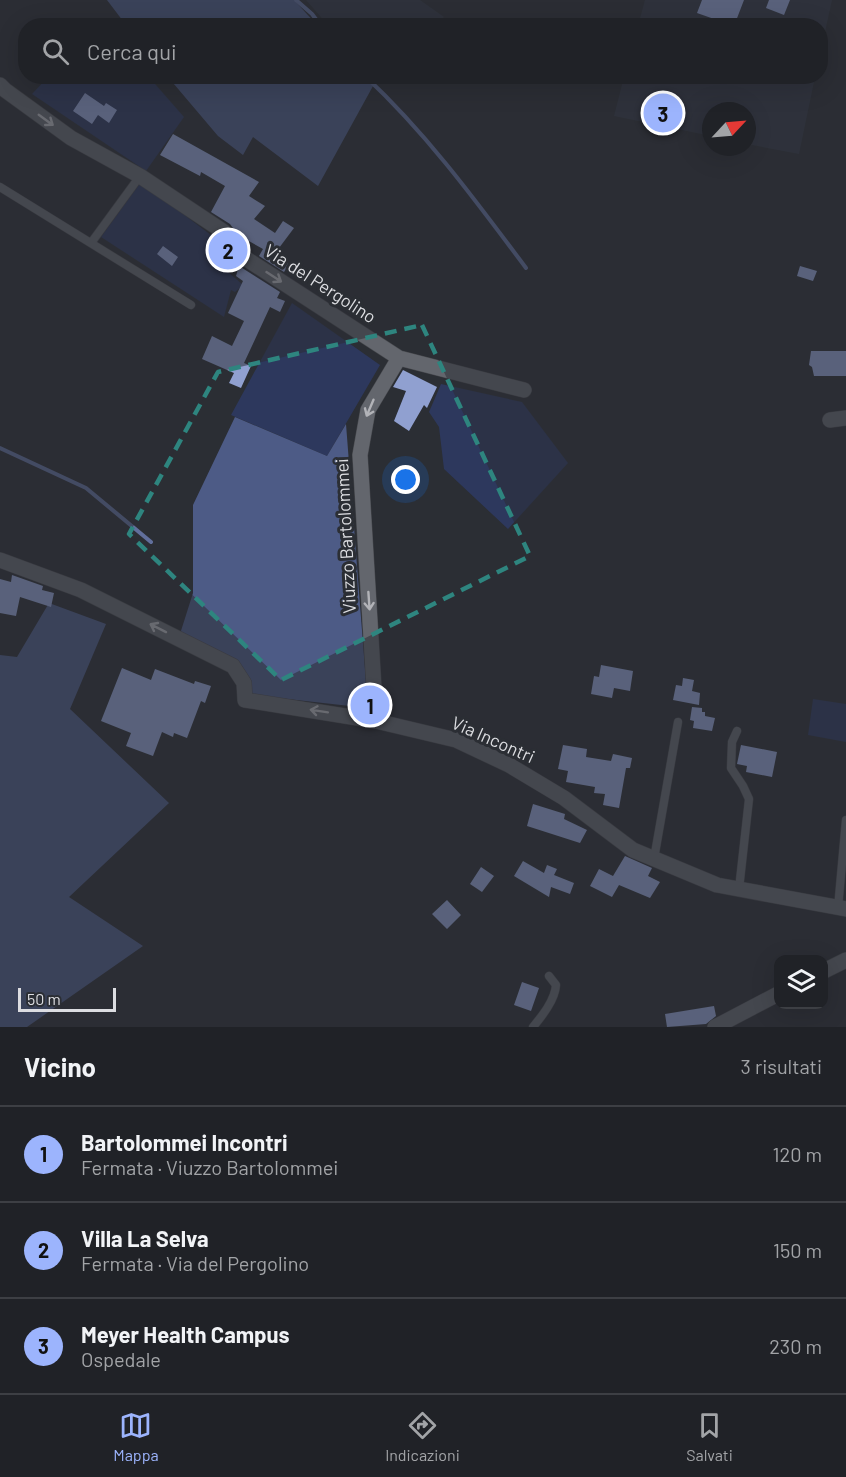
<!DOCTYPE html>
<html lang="it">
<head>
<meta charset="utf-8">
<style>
	body { margin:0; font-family:Barlow,sans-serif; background:#282a2f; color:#f1f3f6 }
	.controls { position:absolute; right:18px; bottom:18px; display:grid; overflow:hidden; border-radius:12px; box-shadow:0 6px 24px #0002 }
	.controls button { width:54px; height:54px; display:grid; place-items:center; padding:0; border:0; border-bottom:2px solid #3d3f44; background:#202227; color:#f1f3f6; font:30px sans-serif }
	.compass { position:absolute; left:702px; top:102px; width:54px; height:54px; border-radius:50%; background:#202227; box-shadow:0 6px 24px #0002; rotate:64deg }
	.scale { position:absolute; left:18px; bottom:15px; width:98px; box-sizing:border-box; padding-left:6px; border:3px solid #dcdde1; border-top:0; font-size:16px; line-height:21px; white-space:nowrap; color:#dcdde1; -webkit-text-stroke:4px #2b2e34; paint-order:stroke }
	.you { position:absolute; left:406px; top:480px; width:21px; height:21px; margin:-15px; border:4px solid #fff; border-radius:50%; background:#1a73e8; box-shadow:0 0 0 9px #1a73e833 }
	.badge { display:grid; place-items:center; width:39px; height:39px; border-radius:50%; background:#9cb4fd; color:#111; font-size:20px; font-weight:700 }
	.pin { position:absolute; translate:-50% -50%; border:3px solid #fff; box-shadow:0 2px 6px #0006 }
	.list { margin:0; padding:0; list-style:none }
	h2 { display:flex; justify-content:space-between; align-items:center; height:78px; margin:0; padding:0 24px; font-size:26px }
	h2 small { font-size:20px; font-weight:400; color:#a2a4a7 }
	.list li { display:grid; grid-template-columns:39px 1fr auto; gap:18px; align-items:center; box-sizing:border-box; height:96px; padding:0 24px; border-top:2px solid #3d3f44 }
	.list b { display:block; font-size:22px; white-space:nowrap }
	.list p { margin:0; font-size:20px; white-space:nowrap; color:#a2a4a7 }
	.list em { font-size:20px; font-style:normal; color:#a2a4a7 }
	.icon { flex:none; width:33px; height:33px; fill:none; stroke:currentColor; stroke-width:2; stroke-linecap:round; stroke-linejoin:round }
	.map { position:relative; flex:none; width:846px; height:1027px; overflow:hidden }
	.search { position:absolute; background:#202227; box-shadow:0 6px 24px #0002; left:18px; right:18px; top:18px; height:66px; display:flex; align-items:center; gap:15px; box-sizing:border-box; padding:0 21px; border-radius:24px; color:#a2a4a7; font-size:22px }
	.sheet { height:366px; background:#202227 }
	nav { display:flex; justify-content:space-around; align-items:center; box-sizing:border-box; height:84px; border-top:2px solid #3d3f44; background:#202227; font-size:16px; color:#a2a4a7 }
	nav a { display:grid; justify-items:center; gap:3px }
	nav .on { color:#9cb4fd }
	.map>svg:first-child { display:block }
	.built { fill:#323743 }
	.green { fill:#2d385d }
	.forest { fill:#4d5b86 }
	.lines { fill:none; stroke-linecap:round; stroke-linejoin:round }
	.stream { stroke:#616f9c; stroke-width:4 }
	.building { fill:#90a0d0 }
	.service-casing { stroke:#484a4f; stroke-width:9 }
	.minor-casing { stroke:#484a4f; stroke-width:16 }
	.service { stroke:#63666d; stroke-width:8 }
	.minor { stroke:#63666d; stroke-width:15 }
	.oneway { stroke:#b2b3b8 }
	.marked { fill:none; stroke:#2e857f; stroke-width:4.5; stroke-dasharray:12 8; stroke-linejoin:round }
	.labels { text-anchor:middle; stroke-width:6; stroke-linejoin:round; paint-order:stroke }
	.street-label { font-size:18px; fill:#dcdde1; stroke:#2b2e34 }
</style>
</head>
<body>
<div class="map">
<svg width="846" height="1027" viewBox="0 0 846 1027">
	<rect width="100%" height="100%" fill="#2b2e34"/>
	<path class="built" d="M306 0H420L444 17 434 25H328Z
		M645 0H832L821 50 820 26H638Z
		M624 77H815L799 154 747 144V111H711V136L614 116Z"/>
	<path class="green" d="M48 77H149L184 117 146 171 32 94Z
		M141 182 220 242 233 260 227 271 243 285 235 292 231 290 224 317 101 237Z
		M292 303 380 365 327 456 231 415Z
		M441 384 522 402 568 463 508 529 444 469 439 427 429 412Z
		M813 699 846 704V742L808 735Z"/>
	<path class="forest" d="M107 0H294L317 25H126Z
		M364 77 373 86 318 186 253 137 243 155 218 136 168 77Z
		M235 417 327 456 346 424 368 708 251 695 247 678 180 634 193 593V505Z
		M49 603 106 624 70 709 169 803 69 897 143 946 27 1027H0V655L17 657Z"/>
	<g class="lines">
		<path class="stream" d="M296 0 312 14 321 26
			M365 76C427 134 476 201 526 268
			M0 448 86 488 151 542"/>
	</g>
	<path class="building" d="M702 0H744L734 26 697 13Z
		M769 0H790L784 15 766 8Z
		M85 93 104 106 106 103 117 110 109 123 98 115 92 124 73 111Z
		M173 134 259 182 249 196 265 206 254 219 275 233 283 221 294 228 276 252 289 264 284 272 259 256 263 249 238 235 230 224 211 212 225 186 201 172 200 176 160 155Z
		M163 246 178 257 172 266 157 254Z
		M239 266 280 292 277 298 285 301 280 312 270 307 244 363 251 366 241 388 229 383 234 373 202 359 212 336 232 346 244 321 228 313 243 281 236 276Z
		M800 266 817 271 813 281 797 276Z
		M811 351H846V376H814L812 367 809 365Z
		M403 370 437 387 427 408 424 405 409 431 394 421 406 391 393 387Z
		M12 575 43 586 42 590 54 593 51 607 20 597 16 616 0 613V579L11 582Z
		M601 665 633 671 630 691 614 688 612 698 591 694 594 676 599 677Z
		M122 668 151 680 155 669 194 684 195 681 211 686 205 703 201 701 187 738 174 733 173 737 162 732 153 756 126 746 131 733 101 721Z
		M683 678 694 680 692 691 700 693 699 705 673 700 676 685 682 686Z
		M692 707 702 708V712H705V716L715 718 712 731 693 728 694 721 690 720Z
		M563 745 587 749 586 757 611 761 613 754 632 758 630 768H626L619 808 603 805 605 794 594 793 595 787 566 782 568 771 558 769Z
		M741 745 777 752 772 777 746 772 747 766 737 764Z
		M533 804 565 814 564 819 587 830 580 843 527 826Z
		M625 856 652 868 648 876 660 882 650 898 619 885 612 897 590 886 599 869 613 876Z
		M523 861 544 873 547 865 557 869 554 875 574 883 570 894 551 887 549 897 514 876Z
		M481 867 494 876 482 892 470 884Z
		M447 900 461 915 447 929 432 914Z
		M522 982 539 988 531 1011 514 1005Z
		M714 1006 716 1016 706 1024 667 1027 665 1014Z"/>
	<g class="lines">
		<g class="service-casing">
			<path id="service" d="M0 187 191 305
				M91 243 140 176
				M737 731 732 742 731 768 743 786 749 799 739 889
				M654 859 678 722
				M838 908 846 820
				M533 1027C542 1016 555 1000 556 985L549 976"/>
		</g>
		<g class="minor-casing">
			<path id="minor" d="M0 85 5 90 71 138 140 176 224 232 239 253 248 260 399 358 524 390
				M830 420 846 418
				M0 560 81 590 233 666 244 683 245 700 376 721 456 740 509 765 564 798 633 850 717 885 846 909
				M376 721 360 455 368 410 399 358
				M824 971 846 960
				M715 1027 778 994"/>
		</g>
		<use href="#service" class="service"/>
		<use href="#minor" class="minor"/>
	</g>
	<defs><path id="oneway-shaft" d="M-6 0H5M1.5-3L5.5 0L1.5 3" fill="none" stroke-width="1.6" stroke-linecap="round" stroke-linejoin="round" transform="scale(1.5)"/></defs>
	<g class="oneway">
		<use href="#oneway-shaft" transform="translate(46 120) rotate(36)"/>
		<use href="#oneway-shaft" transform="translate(274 277) rotate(33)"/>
		<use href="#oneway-shaft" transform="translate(370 408) rotate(113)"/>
		<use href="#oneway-shaft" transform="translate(369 601) rotate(86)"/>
		<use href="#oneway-shaft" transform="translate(158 628) rotate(-153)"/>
		<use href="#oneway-shaft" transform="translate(319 711) rotate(-171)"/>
	</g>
	<path d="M0 0H846V1027H0ZM422 325 530 556 281 680 129 534 218 372Z" fill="#2b2e34" fill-opacity=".55" fill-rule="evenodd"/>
	<path class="marked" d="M422 325 530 556 281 680 129 534 218 372Z"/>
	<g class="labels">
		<g class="street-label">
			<text transform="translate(320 284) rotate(33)" y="6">Via del Pergolino</text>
			<text transform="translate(346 536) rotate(-93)" y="6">Viuzzo Bartolommei</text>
			<text transform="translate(493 740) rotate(24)" y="6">Via Incontri</text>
		</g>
	</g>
</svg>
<div class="controls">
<button><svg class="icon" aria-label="layers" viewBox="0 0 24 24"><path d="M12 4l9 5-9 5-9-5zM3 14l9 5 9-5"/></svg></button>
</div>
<svg class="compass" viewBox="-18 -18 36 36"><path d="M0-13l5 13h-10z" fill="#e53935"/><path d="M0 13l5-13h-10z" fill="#a2a4a7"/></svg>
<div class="scale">50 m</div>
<div class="you"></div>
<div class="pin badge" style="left:370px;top:705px">1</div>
<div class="pin badge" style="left:228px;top:250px">2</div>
<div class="pin badge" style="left:663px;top:113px">3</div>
<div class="search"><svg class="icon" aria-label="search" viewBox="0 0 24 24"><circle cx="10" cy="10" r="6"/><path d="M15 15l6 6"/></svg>Cerca qui</div>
</div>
<section class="sheet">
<h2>Vicino<small>3 risultati</small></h2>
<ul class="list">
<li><span class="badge">1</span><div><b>Bartolommei Incontri</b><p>Fermata · Viuzzo Bartolommei</p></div><em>120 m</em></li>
<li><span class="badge">2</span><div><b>Villa La Selva</b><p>Fermata · Via del Pergolino</p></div><em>150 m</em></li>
<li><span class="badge">3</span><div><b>Meyer Health Campus</b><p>Ospedale</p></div><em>230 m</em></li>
</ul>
</section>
<nav>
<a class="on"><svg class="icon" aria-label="map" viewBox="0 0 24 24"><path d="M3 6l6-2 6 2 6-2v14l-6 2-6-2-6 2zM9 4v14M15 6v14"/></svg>Mappa</a>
<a><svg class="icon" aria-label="directions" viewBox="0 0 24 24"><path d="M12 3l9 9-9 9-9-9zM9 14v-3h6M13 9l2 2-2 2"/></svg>Indicazioni</a>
<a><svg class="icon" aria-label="saved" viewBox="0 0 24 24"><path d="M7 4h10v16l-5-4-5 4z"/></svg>Salvati</a>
</nav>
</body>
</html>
